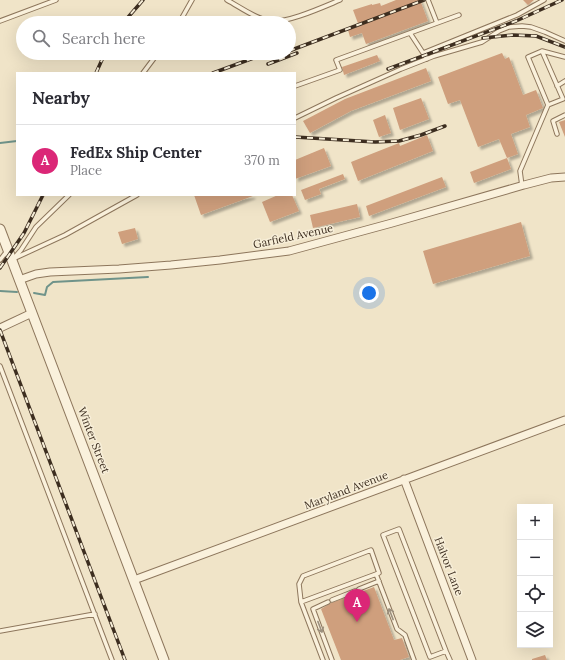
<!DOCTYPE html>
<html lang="en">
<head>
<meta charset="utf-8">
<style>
	body { margin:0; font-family:Lora,serif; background:#f7f7f7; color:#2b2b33 }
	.controls { position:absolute; right:12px; bottom:12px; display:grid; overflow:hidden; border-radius:0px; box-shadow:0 4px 16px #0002 }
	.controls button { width:36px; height:36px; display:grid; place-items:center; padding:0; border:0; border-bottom:1px solid #e1e1e2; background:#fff; color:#2b2b33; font:20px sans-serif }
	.you { position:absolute; left:369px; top:293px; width:14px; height:14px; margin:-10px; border:3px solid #fff; border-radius:50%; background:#1a73e8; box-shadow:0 0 0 6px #1a73e833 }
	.badge { display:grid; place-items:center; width:26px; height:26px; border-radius:50%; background:#db2777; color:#fff; font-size:13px; font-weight:700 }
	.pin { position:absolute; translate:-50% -33px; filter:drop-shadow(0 1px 2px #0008) }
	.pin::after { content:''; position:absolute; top:21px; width:14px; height:12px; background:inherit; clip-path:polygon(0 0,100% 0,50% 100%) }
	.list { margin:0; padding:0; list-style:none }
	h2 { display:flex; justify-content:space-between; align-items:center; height:52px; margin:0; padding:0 16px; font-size:17px }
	h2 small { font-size:13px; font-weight:400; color:#7c7c81 }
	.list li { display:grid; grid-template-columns:26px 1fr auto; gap:12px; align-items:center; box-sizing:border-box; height:72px; padding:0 16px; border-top:1px solid #e1e1e2 }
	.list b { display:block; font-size:15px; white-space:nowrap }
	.list p { margin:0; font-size:13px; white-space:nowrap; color:#7c7c81 }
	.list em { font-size:13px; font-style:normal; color:#7c7c81 }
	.icon { flex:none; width:22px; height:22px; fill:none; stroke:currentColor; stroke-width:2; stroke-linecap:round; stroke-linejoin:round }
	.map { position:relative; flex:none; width:565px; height:660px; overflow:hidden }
	.search { position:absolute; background:#fff; box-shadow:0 4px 16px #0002; left:16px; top:16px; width:280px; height:44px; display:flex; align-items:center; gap:10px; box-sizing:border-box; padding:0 14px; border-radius:22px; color:#7c7c81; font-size:15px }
	.panel { position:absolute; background:#fff; box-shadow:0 4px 16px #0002; left:16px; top:72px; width:280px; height:124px; border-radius:0px }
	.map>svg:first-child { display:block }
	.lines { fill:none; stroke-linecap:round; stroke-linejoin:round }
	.stream { stroke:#6f938a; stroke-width:2 }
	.building { fill:#cf9f7d; filter:url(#shadow) }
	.service-casing { stroke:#8d765c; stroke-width:5.5 }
	.minor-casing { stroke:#8d765c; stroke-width:9 }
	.tertiary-casing { stroke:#8d765c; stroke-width:11 }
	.service { stroke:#faf1dc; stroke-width:3.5 }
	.minor { stroke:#faf1dc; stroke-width:7 }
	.tertiary { stroke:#faf1dc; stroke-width:9 }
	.rail-casing { stroke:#3d2e20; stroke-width:3.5 }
	.rail { stroke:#f7eed8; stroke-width:2; stroke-dasharray:6; stroke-linecap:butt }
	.oneway { stroke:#9c907e }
	.labels { text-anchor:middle; stroke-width:3; stroke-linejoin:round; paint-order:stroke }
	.street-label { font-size:11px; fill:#3d2e20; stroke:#f7eed8 }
</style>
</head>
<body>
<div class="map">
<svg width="565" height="660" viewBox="0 0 565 660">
	<defs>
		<filter id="shadow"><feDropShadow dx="3" dy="3" stdDeviation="1" flood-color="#0004"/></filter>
	</defs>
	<rect width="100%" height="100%" fill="#f0e4c8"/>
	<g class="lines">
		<path class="stream" d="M0 143 17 141
			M0 291 17 292
			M34 293 45 295 47 287 53 282 148 277"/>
	</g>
	<path class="building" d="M396 0H420L428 21 366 44 362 33 350 37 348 30 359 26 353 10 372 4V5L380 3 381 6Z
		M523 0H534L528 5Z
		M502 53 505 59 509 57 523 95 536 90 543 108 526 115 530 127 511 134 518 154 507 158 499 139 478 147 460 100 448 104 438 77Z
		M377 55 380 61 344 75 342 67Z
		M426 68 431 81 351 111 310 133 303 121 345 99Z
		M421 98 429 119 400 130 393 108Z
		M385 115 391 133 379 137 373 120Z
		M565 120V137L559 122Z
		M427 135 433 151 358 181 351 162 399 143 400 146Z
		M324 148 331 166 295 179V160Z
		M507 158 511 169 474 183 470 172Z
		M343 174 345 179 319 189 321 194 305 200 301 190Z
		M442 177 446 187 369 216 366 206Z
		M194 195H252L253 196 201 215Z
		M278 195H292L299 211 270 222 262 202Z
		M357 204 360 217 313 228 310 215Z
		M521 222 530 256 433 284 423 251Z
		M135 228 138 239 122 244 118 232Z
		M374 587 394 640 402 638 409 657 400 660H341L321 609 331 603Z
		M545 655 547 660H532V659Z"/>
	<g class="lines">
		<g class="service-casing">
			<path id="service" d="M227 0C240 7 254 18 269 21 286 24 323 7 340 0
				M428 0 437 23
				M0 21 56 0
				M179 23 192 0
				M410 33 427 59
				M542 51 565 57
				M423 53 517 15 544 0
				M143 73 158 53
				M295 86 340 70 336 60 459 15
				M557 86 565 81
				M295 118 336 98 401 69 434 56 482 42 499 31 509 27 522 26 531 27 545 32 565 41
				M557 134 553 121 565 115
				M522 186 520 171 548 105 528 57 542 51 563 99 548 105
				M14 258 21 250 36 227 69 195
				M13 259 65 235 137 195
				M0 260 7 251
				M0 366 112 660
				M376 574 397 629 405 635 414 660
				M359 589 379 581
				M332 600 355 591
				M301 602 299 584 303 576 371 550 379 573 301 602 323 660
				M328 602 313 609 332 660
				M0 631 95 614
				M446 651 430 657 383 535 399 529 446 651 450 660"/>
		</g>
		<g class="minor-casing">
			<path id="minor" d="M19 280 36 274 50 272 119 269 171 265 220 260 289 251 392 223 524 185 551 178 565 177
				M0 328 32 313
				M404 479 472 660
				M134 580 565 420"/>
		</g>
		<g class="tertiary-casing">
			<path id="tertiary" d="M0 229 164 660"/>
		</g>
		<use href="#service" class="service"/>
		<use href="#minor" class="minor"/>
		<use href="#tertiary" class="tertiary"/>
		<g class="rail-casing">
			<path id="rail" d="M123 23 143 0
				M483 38 513 35 536 36 565 47
				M289 51 424 0
				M268 64 297 53
				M388 69 516 21 562 0
				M96 73 105 53
				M213 73 267 53
				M295 137 375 142 399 141 421 135 445 126
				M0 268 24 233 43 195
				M0 330 125 660"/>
		</g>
		<use href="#rail" class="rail"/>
	</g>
	<defs><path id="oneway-shaft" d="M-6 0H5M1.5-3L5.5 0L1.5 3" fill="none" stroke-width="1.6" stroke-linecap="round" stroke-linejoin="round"/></defs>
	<g class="oneway">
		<use href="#oneway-shaft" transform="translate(391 614) rotate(-111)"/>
		<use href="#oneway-shaft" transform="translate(320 627) rotate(69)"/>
	</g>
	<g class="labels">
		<g class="street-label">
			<text transform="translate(293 236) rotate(-12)" y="4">Garfield Avenue</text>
			<text transform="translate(94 440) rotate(69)" y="4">Winter Street</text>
			<text transform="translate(346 490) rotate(-21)" y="4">Maryland Avenue</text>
			<text transform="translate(449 566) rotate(69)" y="4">Halvor Lane</text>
		</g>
	</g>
</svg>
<div class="controls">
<button>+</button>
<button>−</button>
<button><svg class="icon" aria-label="locate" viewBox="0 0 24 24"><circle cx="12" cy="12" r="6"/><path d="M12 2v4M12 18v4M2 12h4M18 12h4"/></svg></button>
<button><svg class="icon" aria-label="layers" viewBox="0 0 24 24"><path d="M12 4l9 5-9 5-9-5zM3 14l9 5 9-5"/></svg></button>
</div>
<div class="you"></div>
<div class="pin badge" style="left:357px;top:622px">A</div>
<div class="search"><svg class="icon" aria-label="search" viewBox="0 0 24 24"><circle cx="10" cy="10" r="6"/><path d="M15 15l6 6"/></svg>Search here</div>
<section class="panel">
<h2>Nearby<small></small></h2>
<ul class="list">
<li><span class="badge">A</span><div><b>FedEx Ship Center</b><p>Place</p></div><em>370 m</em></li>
</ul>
</section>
</div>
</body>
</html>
